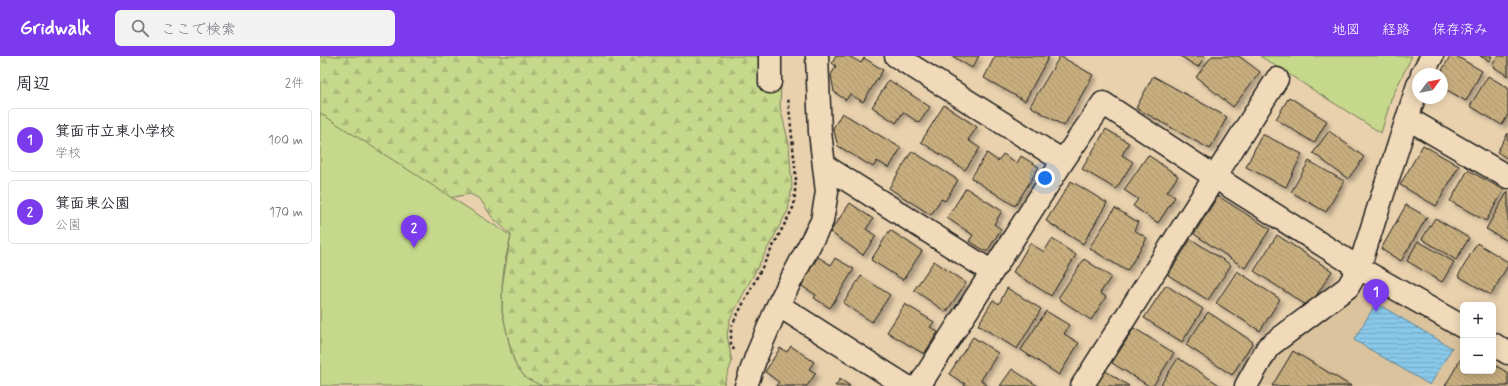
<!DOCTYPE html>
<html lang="ja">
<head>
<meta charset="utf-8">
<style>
	body { margin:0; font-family:Mynerve,"Klee One",sans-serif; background:#f2f2f3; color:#2b2b33 }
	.controls { position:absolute; right:12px; bottom:12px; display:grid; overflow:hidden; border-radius:6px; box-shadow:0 2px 10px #0003 }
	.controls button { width:36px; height:36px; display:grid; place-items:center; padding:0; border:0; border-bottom:1px solid #e1e1e2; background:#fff; color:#2b2b33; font:20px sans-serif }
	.compass { position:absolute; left:1092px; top:12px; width:36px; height:36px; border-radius:50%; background:#fff; box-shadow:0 2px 10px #0003; rotate:57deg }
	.you { position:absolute; left:725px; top:122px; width:14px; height:14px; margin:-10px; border:3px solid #fff; border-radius:50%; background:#1a73e8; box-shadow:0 0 0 6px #1a73e833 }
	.badge { display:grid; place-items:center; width:26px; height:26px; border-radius:50%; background:#7c3aed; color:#fff; font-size:13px; font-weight:700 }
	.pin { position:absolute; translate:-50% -33px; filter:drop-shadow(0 1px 2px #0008) }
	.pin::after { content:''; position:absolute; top:21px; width:14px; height:12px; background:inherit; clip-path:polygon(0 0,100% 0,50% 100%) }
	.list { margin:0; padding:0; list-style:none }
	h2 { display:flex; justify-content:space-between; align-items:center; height:52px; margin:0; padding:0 16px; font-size:17px }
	h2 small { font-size:13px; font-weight:400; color:#7c7c81 }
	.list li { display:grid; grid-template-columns:26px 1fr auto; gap:12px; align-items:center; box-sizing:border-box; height:64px; margin:0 8px 8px; padding:0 8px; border:1px solid #e1e1e2; border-radius:6px }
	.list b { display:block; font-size:15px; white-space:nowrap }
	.list p { margin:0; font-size:13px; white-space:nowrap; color:#7c7c81 }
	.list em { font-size:13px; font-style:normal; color:#7c7c81 }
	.icon { flex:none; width:22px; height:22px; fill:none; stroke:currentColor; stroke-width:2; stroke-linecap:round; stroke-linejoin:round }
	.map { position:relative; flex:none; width:1188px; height:330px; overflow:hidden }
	header { display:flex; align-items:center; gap:24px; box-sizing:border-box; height:56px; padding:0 20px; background:#7c3aed; color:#fff }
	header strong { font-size:19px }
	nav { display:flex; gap:22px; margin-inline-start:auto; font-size:14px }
	.search { width:280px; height:36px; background:#f2f2f3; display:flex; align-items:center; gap:10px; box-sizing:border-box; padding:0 14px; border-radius:6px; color:#7c7c81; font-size:15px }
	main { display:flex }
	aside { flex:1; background:#fff }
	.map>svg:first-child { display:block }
	.built { fill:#dbc39d }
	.forest { fill:url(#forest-firs); stroke:#717a54 }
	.park { fill:#c6d88c; stroke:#717a54 }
	.water { fill:url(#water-rules); stroke:#5d8397 }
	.building { fill:url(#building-back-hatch); stroke:#1c1c1c; filter:url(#shadow) }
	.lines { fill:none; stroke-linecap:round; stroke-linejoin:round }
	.minor-casing { stroke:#1c1c1c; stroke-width:25 }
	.path { stroke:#1c1c1c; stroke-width:2.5; stroke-dasharray:3 3; stroke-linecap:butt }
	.minor { stroke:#f1daba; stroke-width:22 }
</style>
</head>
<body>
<header>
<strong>Gridwalk</strong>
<div class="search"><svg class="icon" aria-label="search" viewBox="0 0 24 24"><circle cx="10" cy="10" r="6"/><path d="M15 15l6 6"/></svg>ここで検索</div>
<nav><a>地図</a><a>経路</a><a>保存済み</a></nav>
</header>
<main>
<aside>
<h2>周辺<small>2件</small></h2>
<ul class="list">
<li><span class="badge">1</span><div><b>箕面市立東小学校</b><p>学校</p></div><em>100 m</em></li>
<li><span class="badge">2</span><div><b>箕面東公園</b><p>公園</p></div><em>170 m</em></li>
</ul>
</aside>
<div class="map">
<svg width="1188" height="330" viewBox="0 0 1188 330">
	<defs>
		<pattern id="forest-firs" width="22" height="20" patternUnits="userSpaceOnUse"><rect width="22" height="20" fill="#c6d88c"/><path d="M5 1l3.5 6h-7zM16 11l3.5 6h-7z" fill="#aab978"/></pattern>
		<pattern id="water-rules" width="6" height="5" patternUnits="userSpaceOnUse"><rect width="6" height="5" fill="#89c8e9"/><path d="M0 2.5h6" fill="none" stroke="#76abc7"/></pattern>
		<pattern id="building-back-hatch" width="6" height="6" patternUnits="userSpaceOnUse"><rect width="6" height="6" fill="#c8ae7f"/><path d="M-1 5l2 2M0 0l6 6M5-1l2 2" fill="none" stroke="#ab956d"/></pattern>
		<filter id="shadow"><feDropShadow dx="3.5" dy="3.5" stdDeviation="2" flood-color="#0004"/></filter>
	</defs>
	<rect width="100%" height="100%" fill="#e9d1ae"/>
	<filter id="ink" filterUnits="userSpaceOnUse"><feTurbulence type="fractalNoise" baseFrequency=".025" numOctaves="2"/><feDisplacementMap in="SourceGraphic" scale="8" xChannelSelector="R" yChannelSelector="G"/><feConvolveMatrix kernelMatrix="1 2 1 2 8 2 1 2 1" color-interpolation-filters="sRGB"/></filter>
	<g filter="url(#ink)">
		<path class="built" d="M1051 230 1143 282V315H1173V299L1188 308V330H937L957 296Z"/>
		<path class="forest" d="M0 0H438L442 25 461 29 460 51 469 88 472 130 468 154 410 263 407 279 412 306 403 330H191L206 322 196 310 191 296 182 255V230L191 179 172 161 160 143 150 138 129 142 30 77 0 69Z"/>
		<path class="park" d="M940 0H1092L1071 43 1061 77Z
			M0 57 191 180 185 205 182 230V255L191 296 196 310 206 322 222 330H0Z"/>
		<path class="water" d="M1056 247 1132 292 1110 329 1034 284Z"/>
		<path class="building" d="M516 0H529L541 7 544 2 563 14 543 46 530 38 526 44 514 36 511 19 516 10 512 7Z
			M632 0H659L652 12Z
			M675 0H729L705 45 664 22Z
			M740 0 773 19 744 70 710 50Z
			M860 0H885L878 11Z
			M892 0H919L940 16 913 51 876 21Z
			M1130 0H1136L1162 15 1146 45 1122 31V18H1120Z
			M1160 0H1172L1169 5Z
			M1178 0H1188V20L1172 10Z
			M833 20 907 61 890 93 816 52Z
			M1168 20 1188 32V59L1182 69 1150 50Z
			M569 24 610 51 599 67 583 56 576 67 552 51Z
			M969 41 1007 65 994 87 956 63Z
			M624 49 657 71 648 84 660 92 645 114 601 86Z
			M522 57 581 92 569 112 557 105 553 111 518 90 513 72Z
			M786 73 809 87 802 99 813 106 796 133 762 113Z
			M1009 75 1044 101 1028 123 993 97Z
			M1188 77V103L1177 96Z
			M942 78 982 98 966 131 926 111Z
			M1103 89 1139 110 1116 150 1080 129Z
			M592 95 638 124 625 145 621 143 611 159 569 132Z
			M667 97 678 105 683 98 697 107 701 100 719 111 695 150 651 122Z
			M828 99 858 120 847 136 855 141 838 167 813 150 818 143 804 134Z
			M989 105 1024 125 1006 156 971 136Z
			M1148 114 1184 134 1166 165 1130 145Z
			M751 125 787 147 763 188 726 165Z
			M646 132 682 155 674 168 681 173 667 196 649 185 653 179 627 162Z
			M1188 135V185L1166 173Z
			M898 140 950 173 925 212 874 178Z
			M530 147 553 163 546 173 556 180 543 199 510 176Z
			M1086 149 1107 161 1081 205 1061 193Z
			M795 152 818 166 814 174 827 182 807 215 769 192Z
			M1115 162 1149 182 1136 204 1102 183Z
			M570 174 602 195 583 224 551 204Z
			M957 179 1012 215 989 251 934 215Z
			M732 183 756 199 731 240 693 216 710 187 724 196Z
			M871 183 911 209 888 244 848 219Z
			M1098 185 1134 206 1122 226 1087 205Z
			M1157 187 1188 206V209L1171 239 1138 220Z
			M498 201 511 209 515 202 534 213 510 252 494 242 496 239 480 229Z
			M764 203 791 221 780 237 786 241 771 264 738 242Z
			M614 205 646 227 626 256 594 234Z
			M917 215 960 243 940 275 896 247Z
			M541 220 570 239 552 266 523 247Z
			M846 229 883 253 862 286 824 262Z
			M687 232 721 253 697 293 658 269 673 244 679 248Z
			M585 248 614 266 610 271 618 276 604 298 567 276Z
			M726 255 749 269 744 278 759 287 739 319 701 294Z
			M888 256 933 286 912 319 866 289Z
			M814 272 854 297 833 330H829L792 307Z
			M653 281 678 297 661 324 668 330H644L645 328 629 318Z
			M471 290 494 306 489 313 496 317 487 330H456L459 326 445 316 460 292 467 296Z
			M973 295 1031 330H952Z
			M1143 299V315H1173V308L1188 317V330H1125Z
			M858 302 901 330H840Z
			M692 313 718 330H680Z
			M784 314 809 330H773Z
			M520 323 530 330H515Z"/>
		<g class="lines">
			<g class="minor-casing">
				<path id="minor" d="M450 0V26
					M576 0 743 105
					M1102 18 1112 0
					M1087 62 1188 121
					M505 110 672 216
					M458 249 586 330
					M1173 288 1188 297
					M426 330 436 301 458 249 502 165 507 136 500 76 497 0
					M599 330 743 105 783 47 895 121 1039 212 1143 271
					M762 330 957 23
					M926 330 948 291 1028 231 1039 212 1098 29"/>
			</g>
			<path class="path" d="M414 294 411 288V271L474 150 476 121 468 41"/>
			<use href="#minor" class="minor"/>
		</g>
	</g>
</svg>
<div class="controls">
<button>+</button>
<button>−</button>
</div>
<svg class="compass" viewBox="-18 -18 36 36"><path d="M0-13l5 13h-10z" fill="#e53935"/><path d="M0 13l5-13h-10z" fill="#7c7c81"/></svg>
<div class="you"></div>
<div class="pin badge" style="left:1056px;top:256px">1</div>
<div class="pin badge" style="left:94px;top:192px">2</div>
</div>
</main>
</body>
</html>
